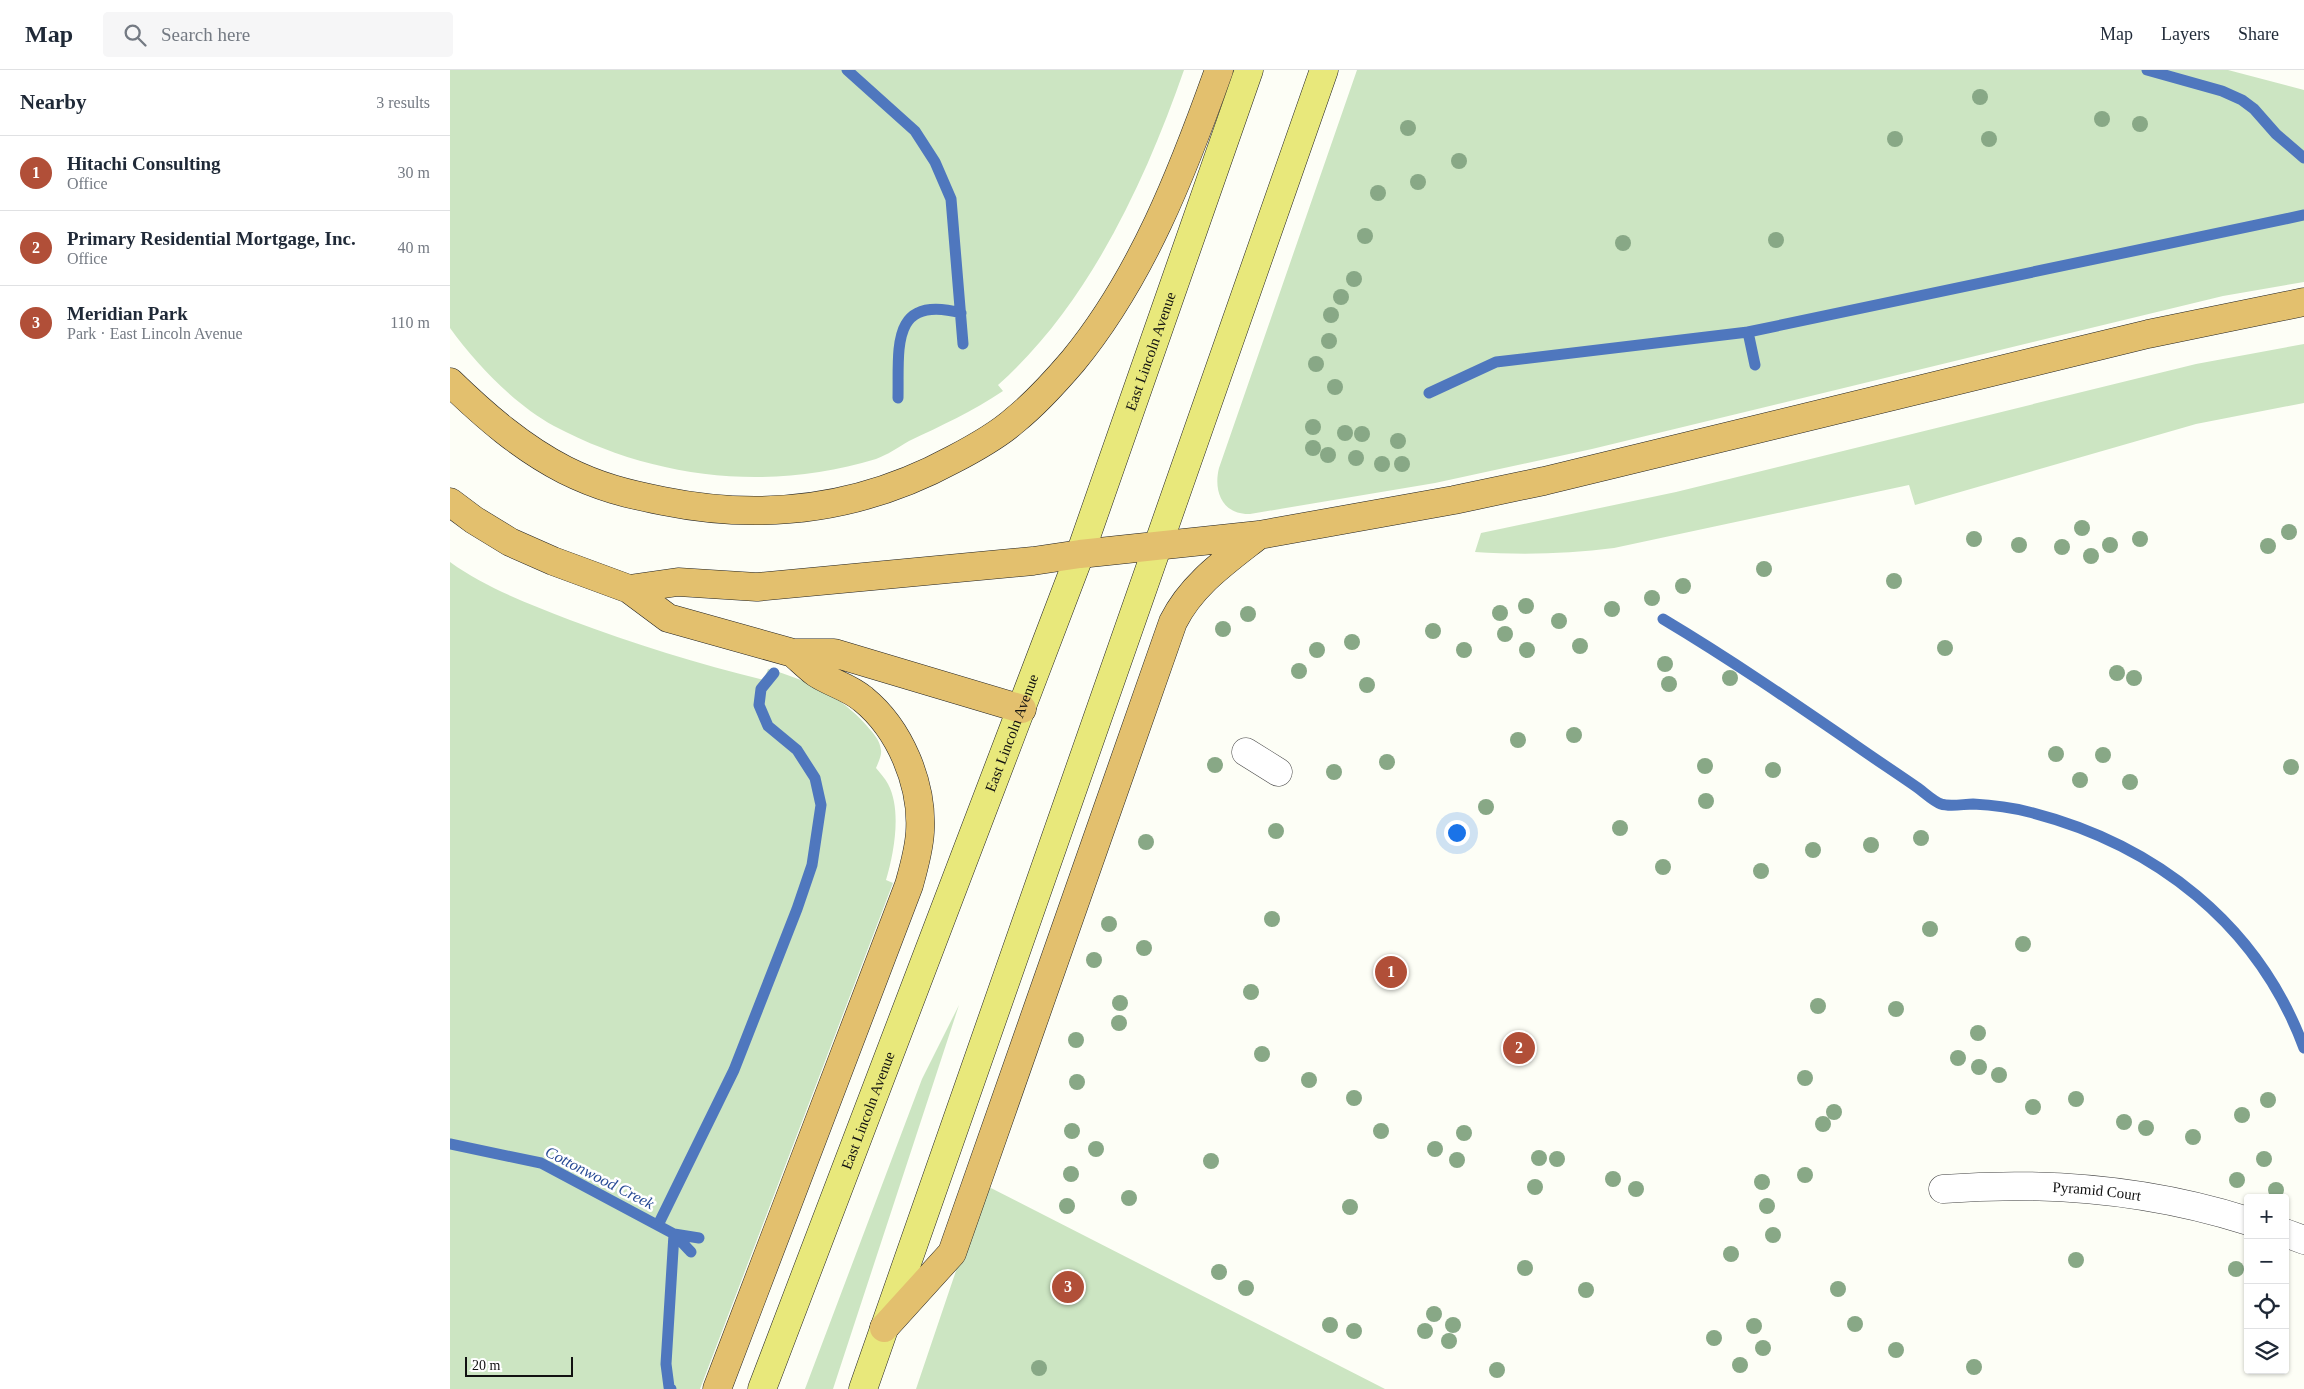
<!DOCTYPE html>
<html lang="en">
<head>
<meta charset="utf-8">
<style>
	body { margin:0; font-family:Georgia,serif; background:#f6f6f7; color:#1f2937 }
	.controls { position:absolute; right:15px; bottom:15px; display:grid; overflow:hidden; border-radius:5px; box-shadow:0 1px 4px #0004 }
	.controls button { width:45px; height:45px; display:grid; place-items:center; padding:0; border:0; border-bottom:1px solid #e0e1e3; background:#fff; color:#1f2937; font:25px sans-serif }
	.scale { position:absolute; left:15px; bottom:12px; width:108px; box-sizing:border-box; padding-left:5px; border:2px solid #111; border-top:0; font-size:14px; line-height:18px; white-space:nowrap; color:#111; -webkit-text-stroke:4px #fff; paint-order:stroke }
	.you { position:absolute; left:1006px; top:762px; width:18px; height:18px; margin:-12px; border:4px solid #fff; border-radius:50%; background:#1a73e8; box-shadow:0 0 0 8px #1a73e833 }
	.badge { display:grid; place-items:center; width:32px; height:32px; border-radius:50%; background:#b14f38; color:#fff; font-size:16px; font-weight:700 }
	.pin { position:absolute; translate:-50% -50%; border:2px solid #fff; box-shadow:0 1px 5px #0006 }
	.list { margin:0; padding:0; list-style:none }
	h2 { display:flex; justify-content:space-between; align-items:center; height:65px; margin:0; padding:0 20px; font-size:21px }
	h2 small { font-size:16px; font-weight:400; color:#747a83 }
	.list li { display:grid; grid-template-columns:32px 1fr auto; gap:15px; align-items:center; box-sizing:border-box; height:75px; padding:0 20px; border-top:1px solid #e0e1e3 }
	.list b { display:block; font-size:19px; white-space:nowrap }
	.list p { margin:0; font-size:16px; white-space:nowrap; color:#747a83 }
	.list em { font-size:16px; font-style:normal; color:#747a83 }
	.icon { flex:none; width:28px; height:28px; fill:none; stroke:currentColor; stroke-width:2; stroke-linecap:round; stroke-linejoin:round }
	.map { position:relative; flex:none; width:1854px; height:1319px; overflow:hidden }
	header { display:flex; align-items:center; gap:30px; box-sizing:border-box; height:70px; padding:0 25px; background:#fff; border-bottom:1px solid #e0e1e3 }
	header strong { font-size:24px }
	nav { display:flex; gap:28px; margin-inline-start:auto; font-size:18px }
	.search { width:350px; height:45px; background:#f6f6f7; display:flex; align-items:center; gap:12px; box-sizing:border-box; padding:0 18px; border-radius:5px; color:#747a83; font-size:19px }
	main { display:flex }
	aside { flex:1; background:#fff }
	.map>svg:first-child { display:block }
	.green { fill:#cce5c2 }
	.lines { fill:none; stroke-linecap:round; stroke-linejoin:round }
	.stream { stroke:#4f77be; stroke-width:11 }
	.minor-casing { stroke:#444; stroke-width:29 }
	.major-casing { stroke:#222; stroke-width:29 }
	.highway-casing { stroke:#222; stroke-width:29 }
	.minor { stroke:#fff; stroke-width:28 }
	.major { stroke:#e8e87b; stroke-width:28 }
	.highway { stroke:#e3c06e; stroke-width:28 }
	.tree { fill:#88a886 }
	.labels { text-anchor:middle; stroke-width:5; stroke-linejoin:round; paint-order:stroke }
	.street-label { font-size:15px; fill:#111; stroke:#fff }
	.water-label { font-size:16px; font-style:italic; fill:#284b95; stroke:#fff }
</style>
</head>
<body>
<header>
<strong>Map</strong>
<div class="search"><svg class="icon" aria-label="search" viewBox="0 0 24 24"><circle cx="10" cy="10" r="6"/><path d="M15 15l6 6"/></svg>Search here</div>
<nav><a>Map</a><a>Layers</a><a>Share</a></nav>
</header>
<main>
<aside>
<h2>Nearby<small>3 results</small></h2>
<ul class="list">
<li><span class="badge">1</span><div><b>Hitachi Consulting</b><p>Office</p></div><em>30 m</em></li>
<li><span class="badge">2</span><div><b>Primary Residential Mortgage, Inc.</b><p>Office</p></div><em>40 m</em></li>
<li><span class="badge">3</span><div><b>Meridian Park</b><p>Park · East Lincoln Avenue</p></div><em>110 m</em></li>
</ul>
</aside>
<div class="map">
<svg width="1854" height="1319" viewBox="0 0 1854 1319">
	<rect width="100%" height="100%" fill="#fdfef6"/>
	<path class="green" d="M0 0H734C695 112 638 235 548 315L553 321C523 341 491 356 459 371 449 377 437 385 426 389 318 422 204 409 104 356 65 335 26 294 0 258Z
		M907 0H1778L1854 20V212L1773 226 1142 379 985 413 800 444C773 445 763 422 769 398Z
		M1854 274V333L1746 354 1465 435 1459 415 1164 478C1118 484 1071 485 1025 482L1031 463 1226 422 1746 294Z
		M0 492C36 518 79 534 120 550 184 574 248 594 314 610L318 599C357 610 390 625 417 656 423 663 430 670 431 680 432 685 428 693 426 698 430 703 435 708 438 714 452 740 444 783 436 810L443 813 250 1319H0Z
		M509 935 383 1319H355L472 1009Z
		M535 1115 935 1319H466Z"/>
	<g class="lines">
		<path class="stream" d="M397 0 465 61 485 92 501 129 513 274
			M1697 0 1772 21 1792 30 1804 39 1826 64 1854 88
			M1298 262 1305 295
			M979 323 1046 292 1298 262 1854 145
			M448 328C449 278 440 224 511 243
			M1213 549C1280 589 1344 633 1408 677 1428 691 1448 704 1468 718 1475 723 1483 731 1491 734 1500 737 1514 734 1523 734 1542 735 1560 737 1579 742 1705 774 1808 854 1854 978
			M0 1074 91 1093 224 1164 249 1168
			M208 1155 284 1000 347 839 362 795 371 735 365 708 347 680 318 656 309 635 311 619 324 603
			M224 1164 241 1182
			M221 1319 219 1317 216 1294 224 1164"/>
		<g class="minor-casing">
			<g id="minor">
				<path d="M796 682 828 702"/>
				<path id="s1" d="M1493 1119C1595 1111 1700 1120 1798 1151"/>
				<path d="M1835 1163 1854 1170"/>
			</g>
		</g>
		<g class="major-casing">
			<g id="major">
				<path id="s2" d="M312 1319 630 484 799 0"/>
				<path d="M413 1319 874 0"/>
			</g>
		</g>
		<g class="highway-casing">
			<path id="highway" d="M0 312C35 346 72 378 115 400 149 417 177 424 213 431 316 452 412 439 504 389 525 378 547 366 565 350 586 333 605 312 623 291 692 207 733 101 769 0
				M0 432 24 450 60 472 103 491 179 519 218 548 343 583H384L572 639
				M179 519 228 512 307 517 583 491 630 484 809 465 1004 430 1094 411 1698 264 1854 232
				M434 1258 502 1183 723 552C742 514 776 491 809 465
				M267 1319 459 815C464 797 469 780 470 762 473 714 450 659 413 629 399 617 381 613 366 603 358 597 350 589 343 583"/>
		</g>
		<use href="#minor" class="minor"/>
		<use href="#major" class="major"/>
		<use href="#highway" class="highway"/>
	</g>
	<g class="tree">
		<circle cx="1530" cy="27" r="8"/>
		<circle cx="1652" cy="49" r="8"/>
		<circle cx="1690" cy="54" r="8"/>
		<circle cx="958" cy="58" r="8"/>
		<circle cx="1445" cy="69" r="8"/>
		<circle cx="1539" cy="69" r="8"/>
		<circle cx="1009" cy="91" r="8"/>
		<circle cx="968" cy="112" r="8"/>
		<circle cx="928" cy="123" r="8"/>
		<circle cx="915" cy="166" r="8"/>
		<circle cx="1326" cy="170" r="8"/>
		<circle cx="1173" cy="173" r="8"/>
		<circle cx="904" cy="209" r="8"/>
		<circle cx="891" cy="227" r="8"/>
		<circle cx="881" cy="245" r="8"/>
		<circle cx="879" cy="271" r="8"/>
		<circle cx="866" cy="294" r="8"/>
		<circle cx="885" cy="317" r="8"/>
		<circle cx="863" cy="357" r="8"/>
		<circle cx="895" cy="363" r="8"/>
		<circle cx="912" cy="364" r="8"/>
		<circle cx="948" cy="371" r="8"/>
		<circle cx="863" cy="378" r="8"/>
		<circle cx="878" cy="385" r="8"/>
		<circle cx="906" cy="388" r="8"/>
		<circle cx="932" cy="394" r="8"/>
		<circle cx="952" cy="394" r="8"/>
		<circle cx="1632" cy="458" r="8"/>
		<circle cx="1839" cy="462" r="8"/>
		<circle cx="1524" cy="469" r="8"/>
		<circle cx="1690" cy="469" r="8"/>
		<circle cx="1569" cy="475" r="8"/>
		<circle cx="1660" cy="475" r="8"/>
		<circle cx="1818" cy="476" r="8"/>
		<circle cx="1612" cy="477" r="8"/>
		<circle cx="1641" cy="486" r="8"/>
		<circle cx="1314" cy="499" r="8"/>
		<circle cx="1444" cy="511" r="8"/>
		<circle cx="1233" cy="516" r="8"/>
		<circle cx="1202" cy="528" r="8"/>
		<circle cx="1076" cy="536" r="8"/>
		<circle cx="1162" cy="539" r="8"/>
		<circle cx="1050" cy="543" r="8"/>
		<circle cx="798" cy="544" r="8"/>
		<circle cx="1109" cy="551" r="8"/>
		<circle cx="773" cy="559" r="8"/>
		<circle cx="983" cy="561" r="8"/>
		<circle cx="1055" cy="564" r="8"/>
		<circle cx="902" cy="572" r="8"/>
		<circle cx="1130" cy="576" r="8"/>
		<circle cx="1495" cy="578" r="8"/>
		<circle cx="867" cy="580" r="8"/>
		<circle cx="1014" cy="580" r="8"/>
		<circle cx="1077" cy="580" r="8"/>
		<circle cx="1215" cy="594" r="8"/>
		<circle cx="849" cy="601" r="8"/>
		<circle cx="1667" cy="603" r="8"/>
		<circle cx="1280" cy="608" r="8"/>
		<circle cx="1684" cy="608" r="8"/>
		<circle cx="1219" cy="614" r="8"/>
		<circle cx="917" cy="615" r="8"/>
		<circle cx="1124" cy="665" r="8"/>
		<circle cx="1068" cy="670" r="8"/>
		<circle cx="1606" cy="684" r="8"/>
		<circle cx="1653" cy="685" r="8"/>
		<circle cx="937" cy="692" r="8"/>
		<circle cx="765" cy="695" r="8"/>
		<circle cx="1255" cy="696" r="8"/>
		<circle cx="1841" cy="697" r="8"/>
		<circle cx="1323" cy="700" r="8"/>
		<circle cx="884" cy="702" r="8"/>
		<circle cx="1630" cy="710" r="8"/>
		<circle cx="1680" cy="712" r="8"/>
		<circle cx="1256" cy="731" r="8"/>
		<circle cx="1036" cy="737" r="8"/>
		<circle cx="1170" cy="758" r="8"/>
		<circle cx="826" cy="761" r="8"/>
		<circle cx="1471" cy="768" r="8"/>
		<circle cx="696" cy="772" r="8"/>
		<circle cx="1421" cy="775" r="8"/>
		<circle cx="1363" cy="780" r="8"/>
		<circle cx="1213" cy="797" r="8"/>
		<circle cx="1311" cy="801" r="8"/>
		<circle cx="822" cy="849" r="8"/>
		<circle cx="659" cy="854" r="8"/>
		<circle cx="1480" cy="859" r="8"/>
		<circle cx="1573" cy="874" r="8"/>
		<circle cx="694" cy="878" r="8"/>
		<circle cx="644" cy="890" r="8"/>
		<circle cx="801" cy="922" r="8"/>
		<circle cx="670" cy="933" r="8"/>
		<circle cx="1368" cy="936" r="8"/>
		<circle cx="1446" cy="939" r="8"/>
		<circle cx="669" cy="953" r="8"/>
		<circle cx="1528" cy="963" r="8"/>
		<circle cx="626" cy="970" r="8"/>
		<circle cx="812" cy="984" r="8"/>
		<circle cx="1508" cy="988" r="8"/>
		<circle cx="1529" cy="997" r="8"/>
		<circle cx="1549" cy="1005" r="8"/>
		<circle cx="1355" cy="1008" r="8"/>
		<circle cx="859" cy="1010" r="8"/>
		<circle cx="627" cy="1012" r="8"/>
		<circle cx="904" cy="1028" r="8"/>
		<circle cx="1626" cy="1029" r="8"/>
		<circle cx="1818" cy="1030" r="8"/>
		<circle cx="1583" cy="1037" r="8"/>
		<circle cx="1384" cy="1042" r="8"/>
		<circle cx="1792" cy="1045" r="8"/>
		<circle cx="1674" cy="1052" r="8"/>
		<circle cx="1373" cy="1054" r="8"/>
		<circle cx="1696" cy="1058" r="8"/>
		<circle cx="622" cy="1061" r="8"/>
		<circle cx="931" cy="1061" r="8"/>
		<circle cx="1014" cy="1063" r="8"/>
		<circle cx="1743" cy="1067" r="8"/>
		<circle cx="646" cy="1079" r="8"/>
		<circle cx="985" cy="1079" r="8"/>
		<circle cx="1089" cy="1088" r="8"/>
		<circle cx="1107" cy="1089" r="8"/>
		<circle cx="1814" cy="1089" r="8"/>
		<circle cx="1007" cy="1090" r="8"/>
		<circle cx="761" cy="1091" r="8"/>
		<circle cx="621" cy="1104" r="8"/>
		<circle cx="1355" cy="1105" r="8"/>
		<circle cx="1163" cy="1109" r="8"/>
		<circle cx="1787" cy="1110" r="8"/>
		<circle cx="1312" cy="1112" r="8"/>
		<circle cx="1085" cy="1117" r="8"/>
		<circle cx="1186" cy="1119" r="8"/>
		<circle cx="1826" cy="1120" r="8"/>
		<circle cx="679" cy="1128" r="8"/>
		<circle cx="617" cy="1136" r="8"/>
		<circle cx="1317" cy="1136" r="8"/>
		<circle cx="900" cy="1137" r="8"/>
		<circle cx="1323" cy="1165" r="8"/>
		<circle cx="1281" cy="1184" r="8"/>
		<circle cx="1626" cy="1190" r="8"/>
		<circle cx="1075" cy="1198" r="8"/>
		<circle cx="1786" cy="1199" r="8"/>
		<circle cx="769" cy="1202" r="8"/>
		<circle cx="796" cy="1218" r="8"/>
		<circle cx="1388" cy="1219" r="8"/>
		<circle cx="1136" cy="1220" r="8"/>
		<circle cx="984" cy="1244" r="8"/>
		<circle cx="1405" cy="1254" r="8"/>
		<circle cx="880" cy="1255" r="8"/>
		<circle cx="1003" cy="1255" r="8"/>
		<circle cx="1304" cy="1256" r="8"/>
		<circle cx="904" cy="1261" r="8"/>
		<circle cx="975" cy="1261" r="8"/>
		<circle cx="1264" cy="1268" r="8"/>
		<circle cx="999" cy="1271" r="8"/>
		<circle cx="1313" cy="1278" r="8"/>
		<circle cx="1446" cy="1280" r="8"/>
		<circle cx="1290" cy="1295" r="8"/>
		<circle cx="1524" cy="1297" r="8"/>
		<circle cx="589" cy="1298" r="8"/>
		<circle cx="1047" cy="1300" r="8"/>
	</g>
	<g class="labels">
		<g class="street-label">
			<text dy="5" stroke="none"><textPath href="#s2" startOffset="1108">East Lincoln Avenue</textPath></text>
			<text dy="5" stroke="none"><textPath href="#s2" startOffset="702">East Lincoln Avenue</textPath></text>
			<text dy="5" stroke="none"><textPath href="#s2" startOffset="298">East Lincoln Avenue</textPath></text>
			<text dy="5" stroke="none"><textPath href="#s1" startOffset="154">Pyramid Court</textPath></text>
		</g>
		<g class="water-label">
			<text transform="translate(150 1107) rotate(27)" y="6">Cottonwood Creek</text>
		</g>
	</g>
</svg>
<div class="controls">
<button>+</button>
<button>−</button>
<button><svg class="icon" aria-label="locate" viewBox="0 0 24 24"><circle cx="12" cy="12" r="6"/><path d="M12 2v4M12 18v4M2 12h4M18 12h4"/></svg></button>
<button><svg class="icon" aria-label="layers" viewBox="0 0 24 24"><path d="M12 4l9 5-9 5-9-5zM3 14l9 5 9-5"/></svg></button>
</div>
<div class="scale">20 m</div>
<div class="you"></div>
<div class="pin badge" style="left:941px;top:902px">1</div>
<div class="pin badge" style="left:1069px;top:978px">2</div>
<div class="pin badge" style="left:618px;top:1217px">3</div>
</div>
</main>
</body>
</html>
